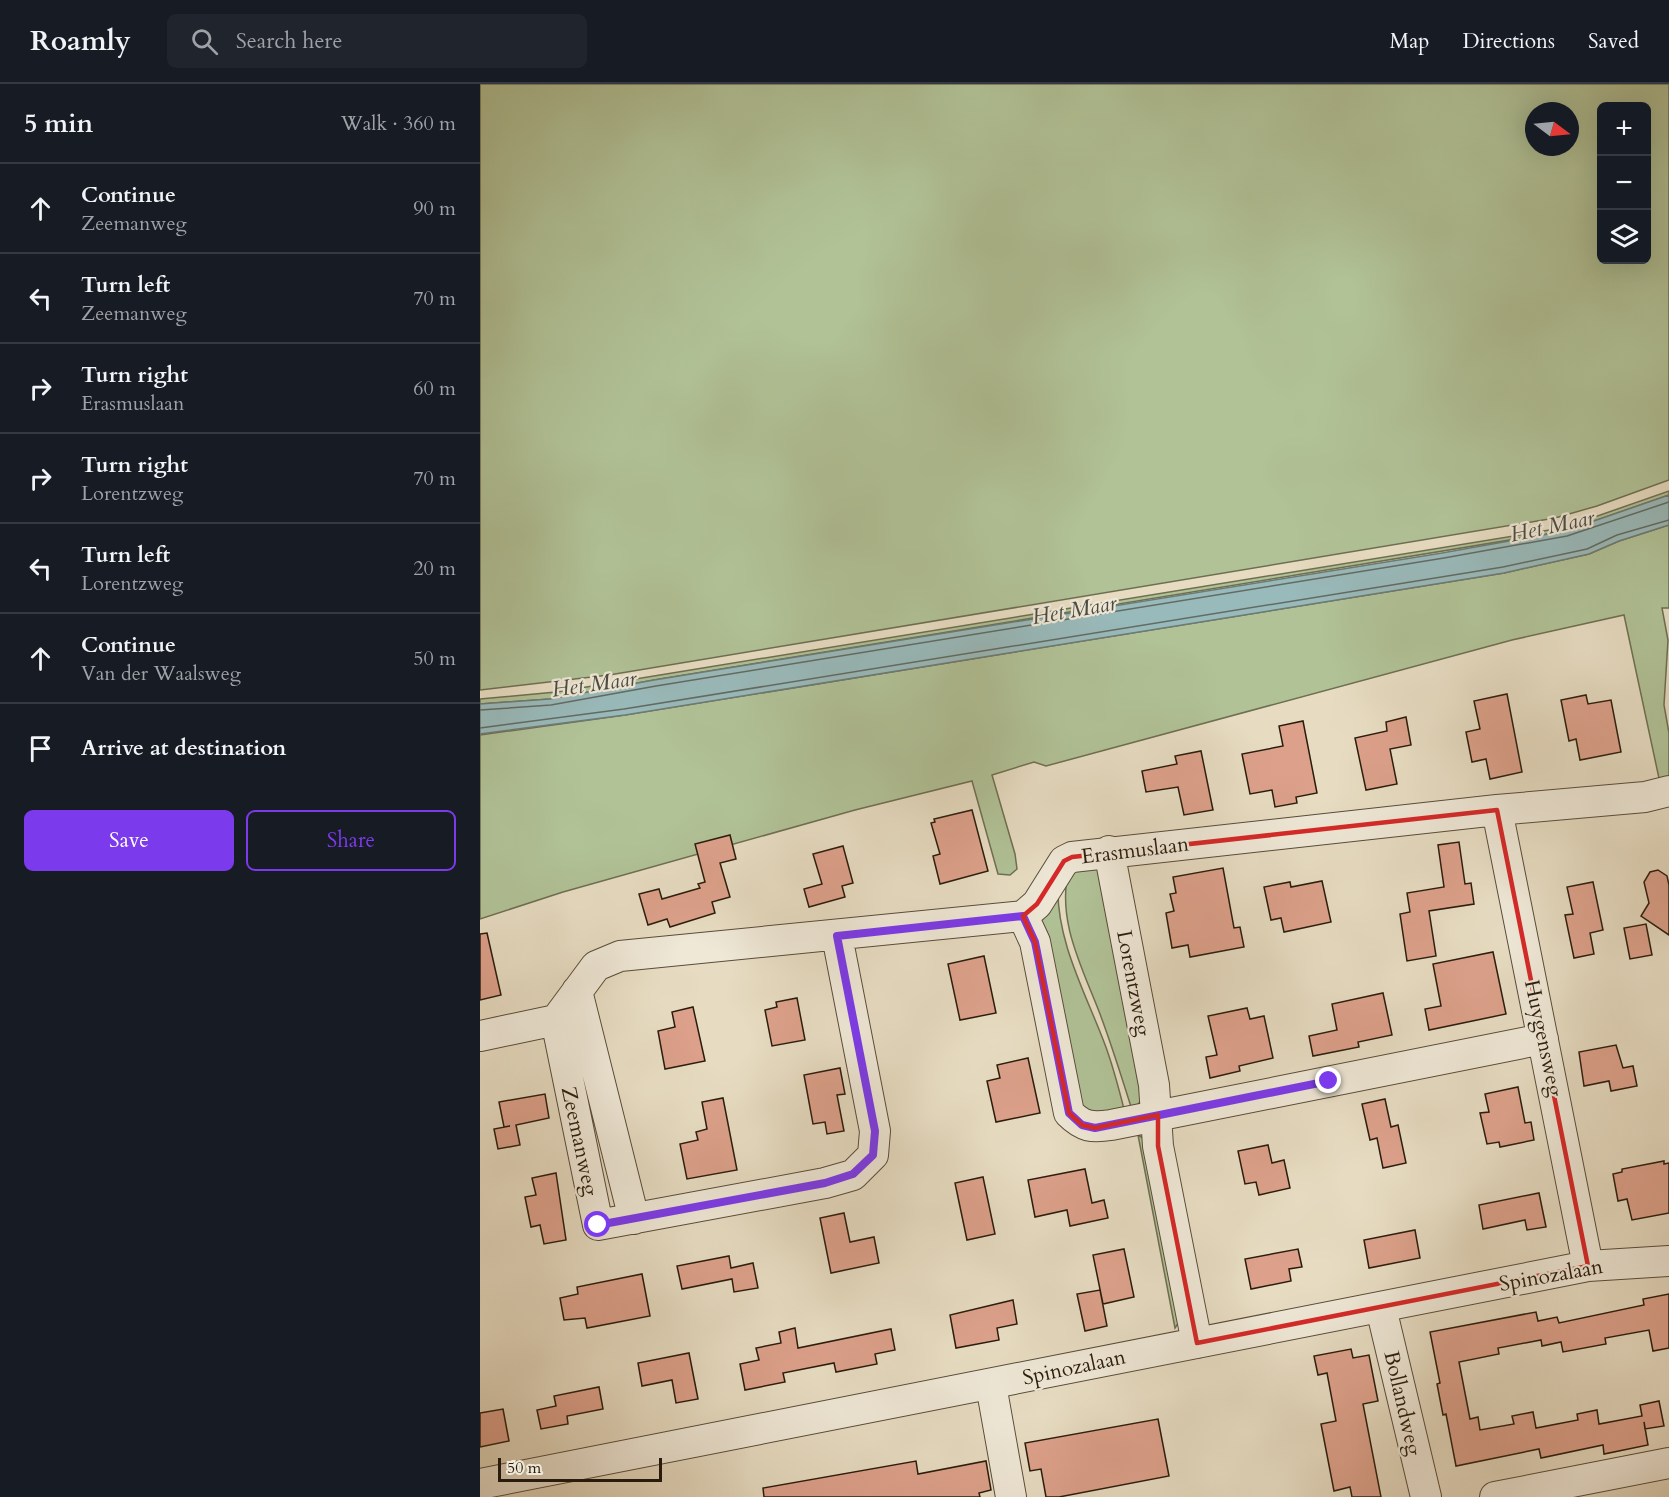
<!DOCTYPE html>
<html lang="en">
<head>
<meta charset="utf-8">
<style>
	body { margin:0; font-family:Cardo,serif; background:#20242c; color:#f1f3f6 }
	.controls { position:absolute; right:18px; top:18px; display:grid; overflow:hidden; border-radius:9px; box-shadow:0 6px 24px #0002 }
	.controls button { width:54px; height:54px; display:grid; place-items:center; padding:0; border:0; border-bottom:2px solid #363941; background:#171b24; color:#f1f3f6; font:30px sans-serif }
	.compass { position:absolute; left:1045px; top:18px; width:54px; height:54px; border-radius:50%; background:#171b24; box-shadow:0 6px 24px #0002; rotate:106deg }
	.scale { position:absolute; left:18px; bottom:15px; width:164px; box-sizing:border-box; padding-left:6px; border:3px solid #2a1c0d; border-top:0; font-size:16px; line-height:21px; white-space:nowrap; color:#2a1c0d; -webkit-text-stroke:4px #efe8d7; paint-order:stroke }
	.stop { position:absolute; width:18px; height:18px; margin:-14px; border:4px solid #7c3aed; border-radius:50%; background:#fff }
	.stop.end { background:#7c3aed; border-color:#fff; box-shadow:0 2px 6px #0008 }
	.list { margin:0; padding:0; list-style:none }
	h2 { display:flex; justify-content:space-between; align-items:center; height:78px; margin:0; padding:0 24px; font-size:26px }
	h2 small { font-size:20px; font-weight:400; color:#9ea1a6 }
	.list li { display:grid; grid-template-columns:39px 1fr auto; gap:18px; align-items:center; box-sizing:border-box; height:90px; padding:0 24px; border-top:2px solid #363941 }
	.list b { display:block; font-size:22px; white-space:nowrap }
	.list p { margin:0; font-size:20px; white-space:nowrap; color:#9ea1a6 }
	.list em { font-size:20px; font-style:normal; color:#9ea1a6 }
	.actions { display:flex; gap:12px; padding:18px 24px }
	.actions a { flex:1; padding:14px 0; border:2px solid #7c3aed; border-radius:9px; text-align:center; font-size:21px; color:#7c3aed }
	.actions .main { background:#7c3aed; color:#fff }
	.icon { flex:none; width:33px; height:33px; fill:none; stroke:currentColor; stroke-width:2; stroke-linecap:round; stroke-linejoin:round }
	.map { position:relative; flex:none; width:1189px; height:1413px; overflow:hidden }
	header { display:flex; align-items:center; gap:36px; box-sizing:border-box; height:84px; padding:0 30px; background:#171b24; border-bottom:2px solid #363941 }
	header strong { font-size:28px }
	nav { display:flex; gap:33px; margin-inline-start:auto; font-size:21px }
	.search { width:420px; height:54px; background:#20242c; display:flex; align-items:center; gap:15px; box-sizing:border-box; padding:0 21px; border-radius:9px; color:#9ea1a6; font-size:22px }
	main { display:flex }
	aside { flex:1; background:#171b24 }
	.map>svg:first-child { display:block }
	.green { fill:#b1c297; stroke:#6e6f52; stroke-width:1.5; fill-rule:evenodd }
	.water { fill:#99babb; stroke:#6d7b75; stroke-width:1.5 }
	.lines { fill:none; stroke-linecap:round; stroke-linejoin:round }
	.shore { stroke:#626b64; stroke-width:1.5 }
	.building { fill:#dda18b; stroke:#2a1c0d; stroke-width:1.5 }
	.minor-casing { stroke:#594c3a; stroke-width:32 }
	.minor { stroke:#efe8d7; stroke-width:30 }
	.route { stroke:#7c3aed; stroke-width:8 }
	.marked { fill:none; stroke:#d62828; stroke-width:4.5; stroke-linejoin:round }
	.labels { text-anchor:middle; stroke-width:4.5; stroke-linejoin:round; paint-order:stroke }
	.street-label { font-size:21px; fill:#2a1c0d; stroke:#efe8d7 }
	.water-label { font-size:22px; font-style:italic; fill:#4b4b41; stroke:#efe8d7 }
</style>
</head>
<body>
<header>
<strong>Roamly</strong>
<div class="search"><svg class="icon" aria-label="search" viewBox="0 0 24 24"><circle cx="10" cy="10" r="6"/><path d="M15 15l6 6"/></svg>Search here</div>
<nav><a>Map</a><a>Directions</a><a>Saved</a></nav>
</header>
<main>
<aside>
<h2>5 min<small>Walk · 360 m</small></h2>
<ul class="list">
<li><svg class="icon" aria-label="ahead" viewBox="0 0 24 24"><path d="M12 20V5M6 11l6-6 6 6"/></svg><div><b>Continue</b><p>Zeemanweg</p></div><em>90 m</em></li>
<li><svg class="icon" aria-label="left" viewBox="0 0 24 24"><path d="M17 20v-9H6M10 6l-5 5 5 5"/></svg><div><b>Turn left</b><p>Zeemanweg</p></div><em>70 m</em></li>
<li><svg class="icon" aria-label="right" viewBox="0 0 24 24"><path d="M7 20v-9h11M14 6l5 5-5 5"/></svg><div><b>Turn right</b><p>Erasmuslaan</p></div><em>60 m</em></li>
<li><svg class="icon" aria-label="right" viewBox="0 0 24 24"><path d="M7 20v-9h11M14 6l5 5-5 5"/></svg><div><b>Turn right</b><p>Lorentzweg</p></div><em>70 m</em></li>
<li><svg class="icon" aria-label="left" viewBox="0 0 24 24"><path d="M17 20v-9H6M10 6l-5 5 5 5"/></svg><div><b>Turn left</b><p>Lorentzweg</p></div><em>20 m</em></li>
<li><svg class="icon" aria-label="ahead" viewBox="0 0 24 24"><path d="M12 20V5M6 11l6-6 6 6"/></svg><div><b>Continue</b><p>Van der Waalsweg</p></div><em>50 m</em></li>
<li><svg class="icon" aria-label="arrive" viewBox="0 0 24 24"><path d="M6 21V4h12l-3 4 3 4H6"/></svg><div><b>Arrive at destination</b></div></li>
</ul>
<div class="actions"><a class="main">Save</a><a>Share</a></div>
</aside>
<div class="map">
<svg width="1189" height="1413" viewBox="0 0 1189 1413">
	<rect width="100%" height="100%" fill="#e7dcc2"/>
	<filter id="stains"><feTurbulence type="fractalNoise" baseFrequency=".00333" numOctaves="4"/><feColorMatrix values="0 0 0 0 .2 0 0 0 0 .09 0 0 0 0 .02 0 0 0 .5 -.17"/></filter>
	<radialGradient id="worn" r=".72"><stop offset=".6" stop-color="#630" stop-opacity="0"/><stop offset="1" stop-color="#630" stop-opacity=".3"/></radialGradient>
	<path class="green" d="M0 0H1189V396L1117 422 1075 434 129 591 0 606ZM1122 22H1166V176H1122ZM1054 27H1090V63H1054Z
		M1189 407V411L1085 447 174 596 70 615 0 620V615L76 608 1058 448 1086 443Z
		M1189 441V524H1182L1188 556 1184 621 1189 649V699H1180L1144 531 1032 556 566 682 554 678 512 691 535 770 537 785 530 791 518 790 492 697 375 726 83 808 0 835V651L145 631 1024 489 1109 470 1139 457Z
		M617 782 662 1016 652 1026C642 994 632 962 620 930 602 883 576 836 589 785Z
		M578 801C576 856 605 908 624 958 633 981 639 1005 645 1029L602 1031 559 834Z
		M658 1051 663 1054 701 1235 695 1244Z"/>
	<path class="water" d="M1189 411V441L1139 457 1109 470 1024 489 145 631 0 650V620L70 615 174 596 962 469 1085 447Z"/>
	<g class="lines">
		<path class="shore" d="M0 626 71 621 176 602 964 474 1087 452 1189 418
			M0 644 144 625 1023 483 1107 465 1137 451 1189 436"/>
	</g>
	<path class="building" d="M1027 610 1042 688 1010 695 1006 675 992 678 986 648 1000 645 994 617Z
		M1106 611 1108 620 1131 616 1141 668 1100 676 1096 655 1089 657 1081 616Z
		M926 633 931 661 910 665 917 700 886 706 875 654 907 647 906 638Z
		M823 637 837 709 816 713 817 719 795 723 792 706 770 710 762 670 803 662 799 642Z
		M721 667 733 726 704 731 698 703 666 708 662 687 697 680 695 672Z
		M492 726 508 787 460 800 453 772 460 770 451 739 455 738 454 735Z
		M250 751 256 775 240 779 250 813 232 818 235 829 190 843 187 835 168 841 159 810 179 805 182 815 220 804 218 800 225 798 215 760Z
		M979 758 985 800 991 799 994 820 949 827 956 872 927 877 920 830 930 828 927 809 964 803 958 761Z
		M363 762 373 799 362 802 365 813 329 823 324 805 342 800 333 770Z
		M743 784 754 844 760 843 764 863 710 873 708 861 692 864 686 829 694 827 690 810 696 809 693 793Z
		M1178 786 1187 792 1189 801V851L1161 832 1169 819 1164 798 1170 788Z
		M842 797 851 838 804 848 801 834 791 836 784 803 810 798 811 803Z
		M1113 798 1123 846 1110 849 1114 870 1094 874 1085 831 1093 830 1087 803Z
		M1166 840 1172 871 1150 875 1144 844Z
		M7 849 21 911 0 916V850Z
		M1013 868 1026 930 949 946 945 925 961 922 953 880Z
		M504 872 516 929 480 936 468 880Z
		M903 909 912 951 878 958 879 963 833 972 829 952 857 946 852 920Z
		M317 914 325 956 292 962 285 926 297 923 296 918Z
		M213 923 225 977 185 985 178 947 195 943 192 928Z
		M767 924 770 935 784 932 793 974 759 982 760 987 730 994 726 973 737 971 728 932Z
		M1136 961 1143 984 1153 982 1157 1002 1131 1007 1129 997 1104 1002 1099 968Z
		M548 974 560 1029 516 1038 507 997 520 994 517 981Z
		M360 984 365 1010 357 1011 364 1047 347 1050 345 1038 333 1040 324 991Z
		M1038 1003 1045 1039 1051 1038 1054 1056 1020 1063 1019 1058 1007 1060 1000 1029 1009 1028 1005 1010Z
		M65 1010 69 1034 36 1041 40 1061 18 1065 14 1045 30 1042 24 1043 19 1018Z
		M243 1014 257 1086 207 1095 200 1060 218 1056 216 1048 227 1045 222 1018Z
		M905 1015 911 1043 918 1041 926 1079 903 1084 897 1054 890 1056 882 1020Z
		M788 1061 792 1079 804 1076 810 1104 779 1111 776 1098 765 1100 758 1067Z
		M1184 1077V1080L1189 1079V1129L1152 1136 1147 1115 1138 1117 1133 1090 1142 1088V1085Z
		M605 1085 612 1119 624 1116 628 1134 590 1142 587 1126 555 1133 548 1096Z
		M76 1089 86 1156 64 1160 60 1141 51 1143 45 1113 56 1111 52 1094Z
		M503 1093 515 1150 487 1156 475 1099Z
		M1059 1109 1066 1143 1047 1146 1045 1136 1003 1145 999 1121Z
		M364 1129 370 1158 394 1153 399 1179 351 1189 340 1134Z
		M935 1146 940 1174 889 1184 884 1156Z
		M644 1165 654 1213 623 1220 613 1171Z
		M818 1165 822 1183 809 1185 811 1197 771 1205 765 1175Z
		M249 1172 251 1184 273 1179 278 1204 254 1208 252 1195 202 1205 197 1182Z
		M162 1190 170 1232 107 1244 105 1234 84 1236 80 1214 98 1210 97 1203Z
		M620 1206 627 1242 605 1247 597 1210Z
		M1189 1210V1264L1173 1267 1169 1246 1125 1254 1126 1260 1083 1268 1081 1258 1062 1262 1061 1256 1018 1264 1019 1270 979 1278 990 1335 998 1333 1000 1346 1034 1340 1032 1332 1053 1328 1056 1344 1098 1336 1097 1330 1117 1326 1119 1340 1162 1332 1160 1321 1179 1317 1184 1342 1165 1345 1164 1338 1168 1361 1124 1370 1123 1361 1061 1374 1059 1365 976 1382 966 1330 963 1331 957 1300 960 1299 950 1248 1056 1228 1058 1237 1077 1233 1079 1239 1164 1221 1163 1215Z
		M533 1216 537 1240 517 1244 519 1256 476 1264 470 1231Z
		M315 1244 318 1264 411 1245 415 1266 395 1270 397 1280 356 1288 354 1279 303 1289 305 1298 265 1306 260 1280 279 1276 276 1264 301 1259 299 1248Z
		M871 1265 873 1274 889 1271 898 1317 883 1320 901 1413H872L870 1403 854 1407 841 1340 856 1337 847 1289 838 1291 834 1272Z
		M209 1269 218 1315 196 1319 192 1296 162 1302 158 1279Z
		M119 1303 123 1325 87 1332 88 1340 61 1345 57 1326 76 1322 74 1312Z
		M23 1325 29 1357 0 1363V1329Z
		M678 1335 689 1392 579 1413H566L561 1385 550 1387 545 1359Z
		M436 1377 438 1390 506 1377 511 1406 499 1409 500 1413H284L283 1404Z"/>
	<g class="lines">
		<g class="minor-casing">
			<path id="minor" d="M1017 726 1108 1182
				M629 767 674 1001 678 1062 717 1259
				M543 832 555 858 589 1029C603 1043 612 1044 631 1041L1063 955
				M97 907 154 1135
				M76 936 118 1141 345 1099 373 1091 393 1071 395 1047 357 852
				M0 952 76 936 116 882 140 872 543 832 557 820 584 777 592 773 1017 726 1165 713 1189 707
				M901 1224 946 1413
				M511 1301 531 1413
				M0 1400 1108 1182 1189 1177
				M1015 1413 1189 1379"/>
		</g>
		<use href="#minor" class="minor"/>
	</g>
	<g class="lines">
		<path class="route" d="M118 1141 345 1099 373 1090 393 1071 395 1047 357 852 543 832 555 858 589 1029 602 1041 615 1044 849 997"/>
	</g>
	<path class="marked" d="M1017 726 1108 1182 717 1259 678 1062V1031L615 1044 602 1041 589 1029 555 858 543 832 557 820 584 777 592 773Z"/>
	<g class="labels">
		<g class="street-label">
			<text transform="translate(655 766) rotate(-7)" y="7">Erasmuslaan</text>
			<text transform="translate(654 899) rotate(79)" y="7">Lorentzweg</text>
			<text transform="translate(1064 954) rotate(78)" y="7">Huygensweg</text>
			<text transform="translate(100 1057) rotate(78)" y="7">Zeemanweg</text>
			<text transform="translate(1071 1191) rotate(-10)" y="7">Spinozalaan</text>
			<text transform="translate(594 1283) rotate(-12)" y="7">Spinozalaan</text>
			<text transform="translate(923 1319) rotate(77)" y="7">Bollandweg</text>
		</g>
		<g class="water-label">
			<text transform="translate(1072 441) rotate(-12)" y="8">Het Maar</text>
			<text transform="translate(594 525) rotate(-10)" y="8">Het Maar</text>
			<text transform="translate(114 599) rotate(-8)" y="8">Het Maar</text>
		</g>
	</g>
	<rect width="100%" height="100%" filter="url(#stains)"/>
	<rect width="100%" height="100%" fill="url(#worn)"/>
</svg>
<div class="controls">
<button>+</button>
<button>−</button>
<button><svg class="icon" aria-label="layers" viewBox="0 0 24 24"><path d="M12 4l9 5-9 5-9-5zM3 14l9 5 9-5"/></svg></button>
</div>
<svg class="compass" viewBox="-18 -18 36 36"><path d="M0-13l5 13h-10z" fill="#e53935"/><path d="M0 13l5-13h-10z" fill="#9ea1a6"/></svg>
<div class="scale">50 m</div>
<div class="stop" style="left:118px;top:1141px"></div>
<div class="stop end" style="left:849px;top:997px"></div>
</div>
</main>
</body>
</html>
